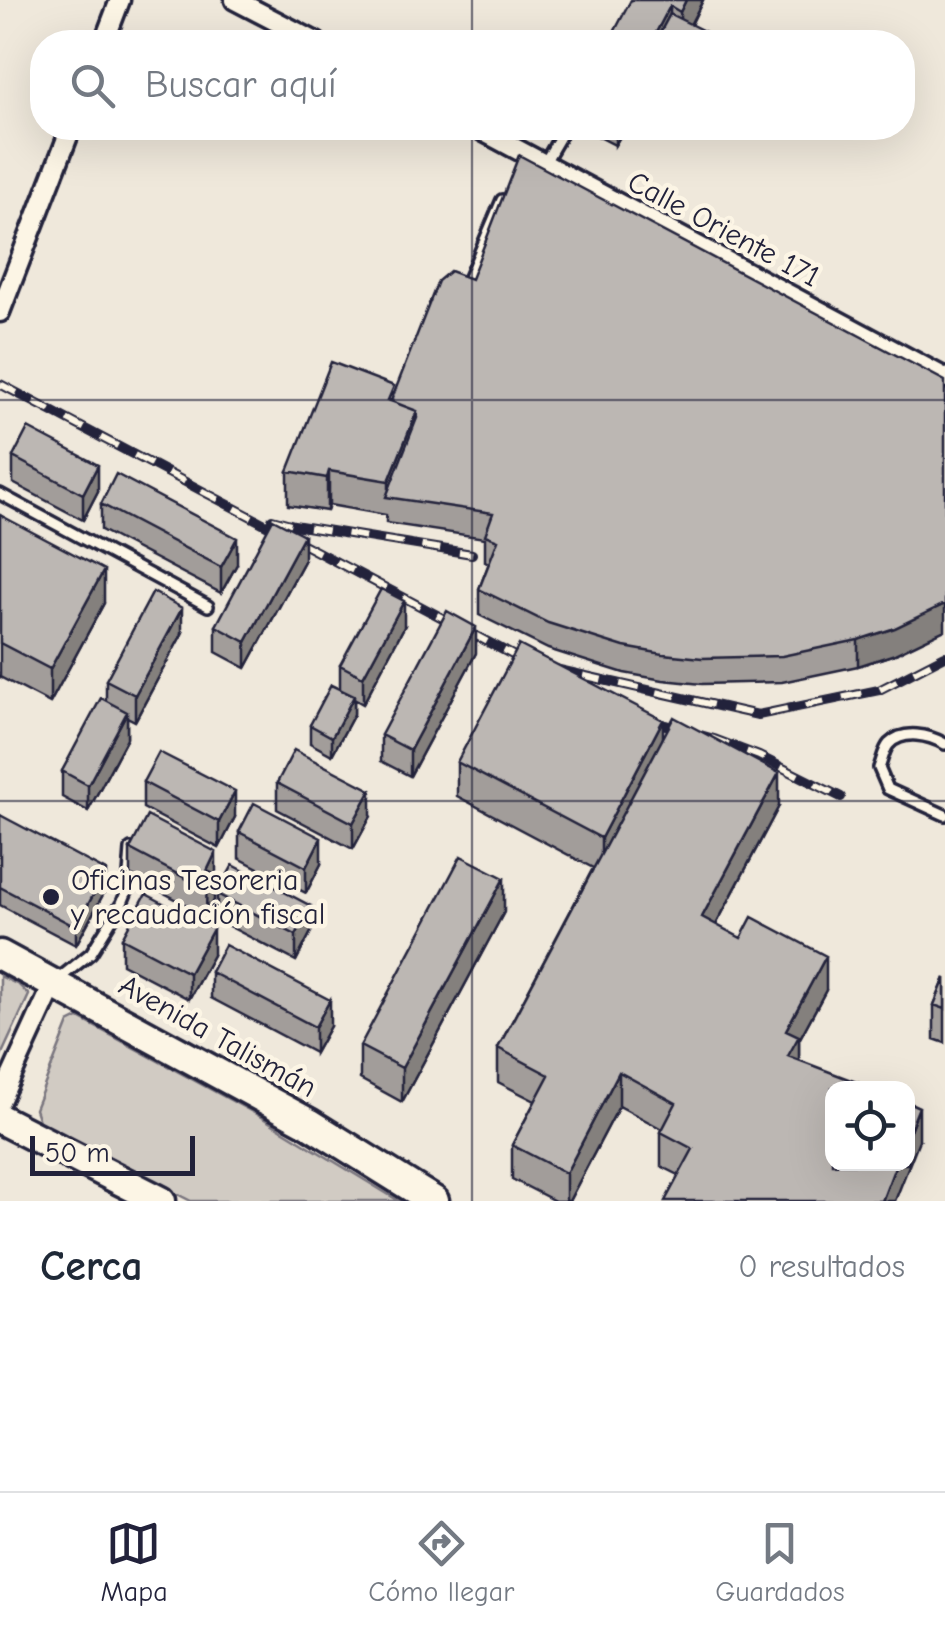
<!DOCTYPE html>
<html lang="es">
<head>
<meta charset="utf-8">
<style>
	body { margin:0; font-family:"Comic Neue",sans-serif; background:#f6f6f7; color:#1f2937 }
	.controls { position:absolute; right:30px; bottom:30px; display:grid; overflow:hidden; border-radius:20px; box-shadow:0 10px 40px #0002 }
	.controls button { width:90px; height:90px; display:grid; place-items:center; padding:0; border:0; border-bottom:2px solid #e0e1e3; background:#fff; color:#1f2937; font:50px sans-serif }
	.scale { position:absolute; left:30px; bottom:25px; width:165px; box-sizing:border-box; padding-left:10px; border:5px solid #22223b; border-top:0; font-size:28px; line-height:35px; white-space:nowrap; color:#22223b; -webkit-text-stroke:8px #fcf5e5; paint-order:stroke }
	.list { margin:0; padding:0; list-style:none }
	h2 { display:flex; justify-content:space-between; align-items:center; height:130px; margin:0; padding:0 40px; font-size:42px }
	h2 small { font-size:32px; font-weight:400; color:#747a83 }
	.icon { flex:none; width:55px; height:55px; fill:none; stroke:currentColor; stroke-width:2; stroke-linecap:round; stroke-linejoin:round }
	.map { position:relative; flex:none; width:945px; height:1201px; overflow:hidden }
	.search { position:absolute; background:#fff; box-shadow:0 10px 40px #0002; left:30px; right:30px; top:30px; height:110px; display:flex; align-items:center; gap:25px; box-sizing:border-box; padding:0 35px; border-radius:40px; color:#747a83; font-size:38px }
	.sheet { height:290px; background:#fff }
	nav { display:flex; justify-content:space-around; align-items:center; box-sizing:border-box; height:140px; border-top:2px solid #e0e1e3; background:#fff; font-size:28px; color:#747a83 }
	nav a { display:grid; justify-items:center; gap:5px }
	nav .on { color:#22223b }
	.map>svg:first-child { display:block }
	.green { fill:#d1cbc3; stroke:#7a767f; stroke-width:2.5 }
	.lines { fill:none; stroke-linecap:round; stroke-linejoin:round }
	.lane-casing { stroke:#22223b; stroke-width:16 }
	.street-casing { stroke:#22223b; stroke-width:25 }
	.primary-casing { stroke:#22223b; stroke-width:35 }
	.lane { stroke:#fcf5e5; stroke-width:9 }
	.street { stroke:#fcf5e5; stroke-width:18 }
	.primary { stroke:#fcf5e5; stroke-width:28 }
	.rail-casing { stroke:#22223b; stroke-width:10 }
	.rail { stroke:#fcf5e5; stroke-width:6; stroke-dasharray:19; stroke-linecap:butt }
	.wall { fill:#a29d9a; stroke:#22223b; stroke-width:2.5 }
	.shaded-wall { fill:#84807d; stroke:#22223b; stroke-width:2.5 }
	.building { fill:#bcb7b3; stroke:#22223b; stroke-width:2.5 }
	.grid { fill:none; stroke:#22223b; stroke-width:2.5; stroke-opacity:0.55 }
	.poi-dot { fill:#22223b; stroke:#fcf5e5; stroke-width:4 }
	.labels { text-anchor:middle; stroke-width:9; stroke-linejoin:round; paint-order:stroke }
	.street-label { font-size:30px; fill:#22223b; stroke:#fcf5e5 }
	.poi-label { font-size:30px; fill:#22223b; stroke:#fcf5e5; text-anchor:start }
</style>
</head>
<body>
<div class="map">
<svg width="945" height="1201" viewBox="0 0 945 1201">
	<rect width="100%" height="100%" fill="#efe8db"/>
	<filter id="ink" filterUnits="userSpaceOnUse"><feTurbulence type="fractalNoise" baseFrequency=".01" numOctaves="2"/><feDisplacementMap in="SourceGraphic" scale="20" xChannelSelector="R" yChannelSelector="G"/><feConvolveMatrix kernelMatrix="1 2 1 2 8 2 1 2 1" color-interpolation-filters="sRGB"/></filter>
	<g filter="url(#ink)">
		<path class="green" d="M0 976 19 985 29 995 0 1058Z
			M79 1018 256 1114 399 1201H191L40 1124 35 1109 69 1023Z"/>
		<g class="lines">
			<g class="lane-casing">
				<path id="lane" d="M544 164 565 128
					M465 287 502 200
					M0 494 208 606
					M945 744C929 735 904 729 889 744 884 749 882 761 879 768L888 789 945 815
					M56 981 91 953 122 903 128 888 131 849"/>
			</g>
			<g class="street-casing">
				<path id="street" d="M235 0 316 42
					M104 42 120 0
					M477 128 945 378
					M0 312 71 128
					M0 1101 54 983"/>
			</g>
			<g class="primary-casing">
				<path id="primary" d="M0 955 309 1123 434 1201
					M0 1119 161 1201"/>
			</g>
			<use href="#lane" class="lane"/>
			<use href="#street" class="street"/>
			<use href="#primary" class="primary"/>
			<g class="rail-casing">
				<path id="rail" d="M0 384 539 669
					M272 519 294 525 472 554
					M546 667 758 715 879 690 945 656
					M638 717 714 739 759 756 841 797"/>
			</g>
			<use href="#rail" class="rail"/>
		</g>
		<path class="wall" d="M631 0H703L691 25Z
			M582 128H625L615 145Z
			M692 128H718L712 138Z
			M394 393 895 654 858 666 782 682 702 684 663 680 624 673 548 649 479 615V589L489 563 485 561V538L386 523V515L329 505 327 511 288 505V471Z
			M13 457 98 491 83 520 13 483Z
			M101 504 237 564 221 593 101 530Z
			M0 515 104 603 50 703 0 677Z
			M304 561 246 668 216 652V626Z
			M404 627 363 704 354 699V714L332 755 310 743V725L340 689V665Z
			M182 634 135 721 127 717V738L88 811 62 797V771L106 701V680Z
			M476 653 410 776 381 761V735Z
			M663 737 779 806 716 925 826 990 799 1040V1060L919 1140 679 1175 661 1166V1132L662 1129 619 1106 569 1201H555L512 1179V1145L535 1101 498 1082V1048L593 868 457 796V762Z
			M143 782 235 817 219 848 143 808Z
			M277 783 371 816 353 849 277 809Z
			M0 815 106 889 76 945 0 905Z
			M239 832 321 864 306 893 239 858Z
			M130 849 216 879 214 884V900L206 915 130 875Z
			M217 894 311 932 296 961 217 920Z
			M504 912 402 1102 360 1079V1046Z
			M122 938 213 955 189 999 122 964Z
			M211 972 330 1026 315 1053 211 998Z
			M945 978V1043L934 1039V1005Z"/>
		<path class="shaded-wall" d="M686 0H703L681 42H680V12Z
			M670 6V40L668 42H651Z
			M615 128H625L615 145Z
			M417 411V444L389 497V481Z
			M98 465V491L83 520V494Z
			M329 471V505L327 511V478Z
			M304 535V561L246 668V642Z
			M237 538V564L221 593V567Z
			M104 570V603L50 703V669Z
			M404 601V627L363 704V677Z
			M945 604V630L895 654 858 666V640Z
			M182 608V634L135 721V695Z
			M476 627V653L410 776V750Z
			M354 696V714L332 755V737Z
			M127 712V738L88 811V785Z
			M663 720V754L601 872V838Z
			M779 773V806L702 951V917Z
			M371 790V816L353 849V823Z
			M235 791V817L219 848V822Z
			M321 838V864L306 893V867Z
			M216 852V879L214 884V900L206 915 207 871Z
			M106 871V889L76 945V927Z
			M504 878V912L402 1102V1068Z
			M311 906V932L296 961V935Z
			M213 929V955L189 999V973Z
			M826 956V990L799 1040V1070L788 1090 786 1030Z
			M330 1000V1026L315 1053V1027Z
			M619 1072V1106L569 1201H566V1173Z
			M919 1107V1140L895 1201H882L896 1164H908V1135Z"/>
		<path class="building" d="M631 0H686L680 12 670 6 651 42H609Z
			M670 14 726 42H655Z
			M519 155 945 381V604L895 628 858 640 782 656 702 658 663 654 624 647 548 623 479 589 498 540 485 535 493 513 386 497 417 418V411L391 401 438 281 450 271 471 279Z
			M331 362 394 386 388 400 417 411 389 481 329 471 327 478 288 471Z
			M28 428 98 465 83 494 13 457Z
			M116 474 237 538 221 567 101 504Z
			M0 515 104 570 50 669 0 643Z
			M273 519 304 535 246 642 216 626Z
			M381 589 404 601 363 677 340 665Z
			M153 592 182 608 135 695 106 680Z
			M447 611 476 627 410 750 381 735Z
			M519 645 663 720 601 838 457 762Z
			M331 685 354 696 332 737 310 725Z
			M101 698 127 712 88 785 62 771Z
			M674 717 779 773 702 917 741 938 752 917 826 956 786 1030 799 1036 788 1056 872 1088H832V1164H896L882 1201H665L693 1149 661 1132 676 1103 619 1072 566 1173 512 1145 549 1075 498 1048Z
			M294 750 371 790 353 823 277 783Z
			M159 752 235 791 219 822 143 782Z
			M254 803 321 838 306 867 239 832Z
			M0 815 106 871 76 927 0 887Z
			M147 816 216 852 207 871 214 874 206 889 130 849Z
			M461 856 504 878 402 1068 360 1046Z
			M233 865 311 906 296 935 217 894Z
			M146 894 213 929 189 973 122 938Z
			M225 945 330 1000 315 1027 211 972Z
			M945 978V1009L934 1005Z
			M908 1102 919 1107 908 1135Z"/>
	</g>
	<path class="grid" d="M472 0V42M472 128V1201M0 400H945M0 801H945"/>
	<circle class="poi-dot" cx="51" cy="897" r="10"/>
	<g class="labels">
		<g class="street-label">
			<text transform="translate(724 229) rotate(28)" y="10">Calle Oriente 171</text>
			<text transform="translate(218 1036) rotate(29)" y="10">Avenida Talismán</text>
		</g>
		<g class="poi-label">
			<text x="71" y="890">Oficinas Tesoreria<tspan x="71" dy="34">y recaudación fiscal</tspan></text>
		</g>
	</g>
</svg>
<div class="controls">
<button><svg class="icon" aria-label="locate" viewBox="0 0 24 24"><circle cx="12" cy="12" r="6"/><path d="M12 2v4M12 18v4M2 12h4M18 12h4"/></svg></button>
</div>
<div class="scale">50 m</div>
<div class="search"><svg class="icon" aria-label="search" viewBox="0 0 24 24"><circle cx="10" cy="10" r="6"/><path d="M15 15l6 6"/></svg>Buscar aquí</div>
</div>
<section class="sheet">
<h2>Cerca<small>0 resultados</small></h2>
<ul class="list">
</ul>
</section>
<nav>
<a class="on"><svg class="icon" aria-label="map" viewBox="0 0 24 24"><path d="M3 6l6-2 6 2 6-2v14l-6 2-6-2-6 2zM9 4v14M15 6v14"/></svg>Mapa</a>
<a><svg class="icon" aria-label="directions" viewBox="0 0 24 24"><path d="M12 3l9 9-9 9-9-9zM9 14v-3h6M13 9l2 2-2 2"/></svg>Cómo llegar</a>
<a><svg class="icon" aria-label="saved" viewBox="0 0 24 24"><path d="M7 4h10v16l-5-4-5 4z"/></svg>Guardados</a>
</nav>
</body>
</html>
